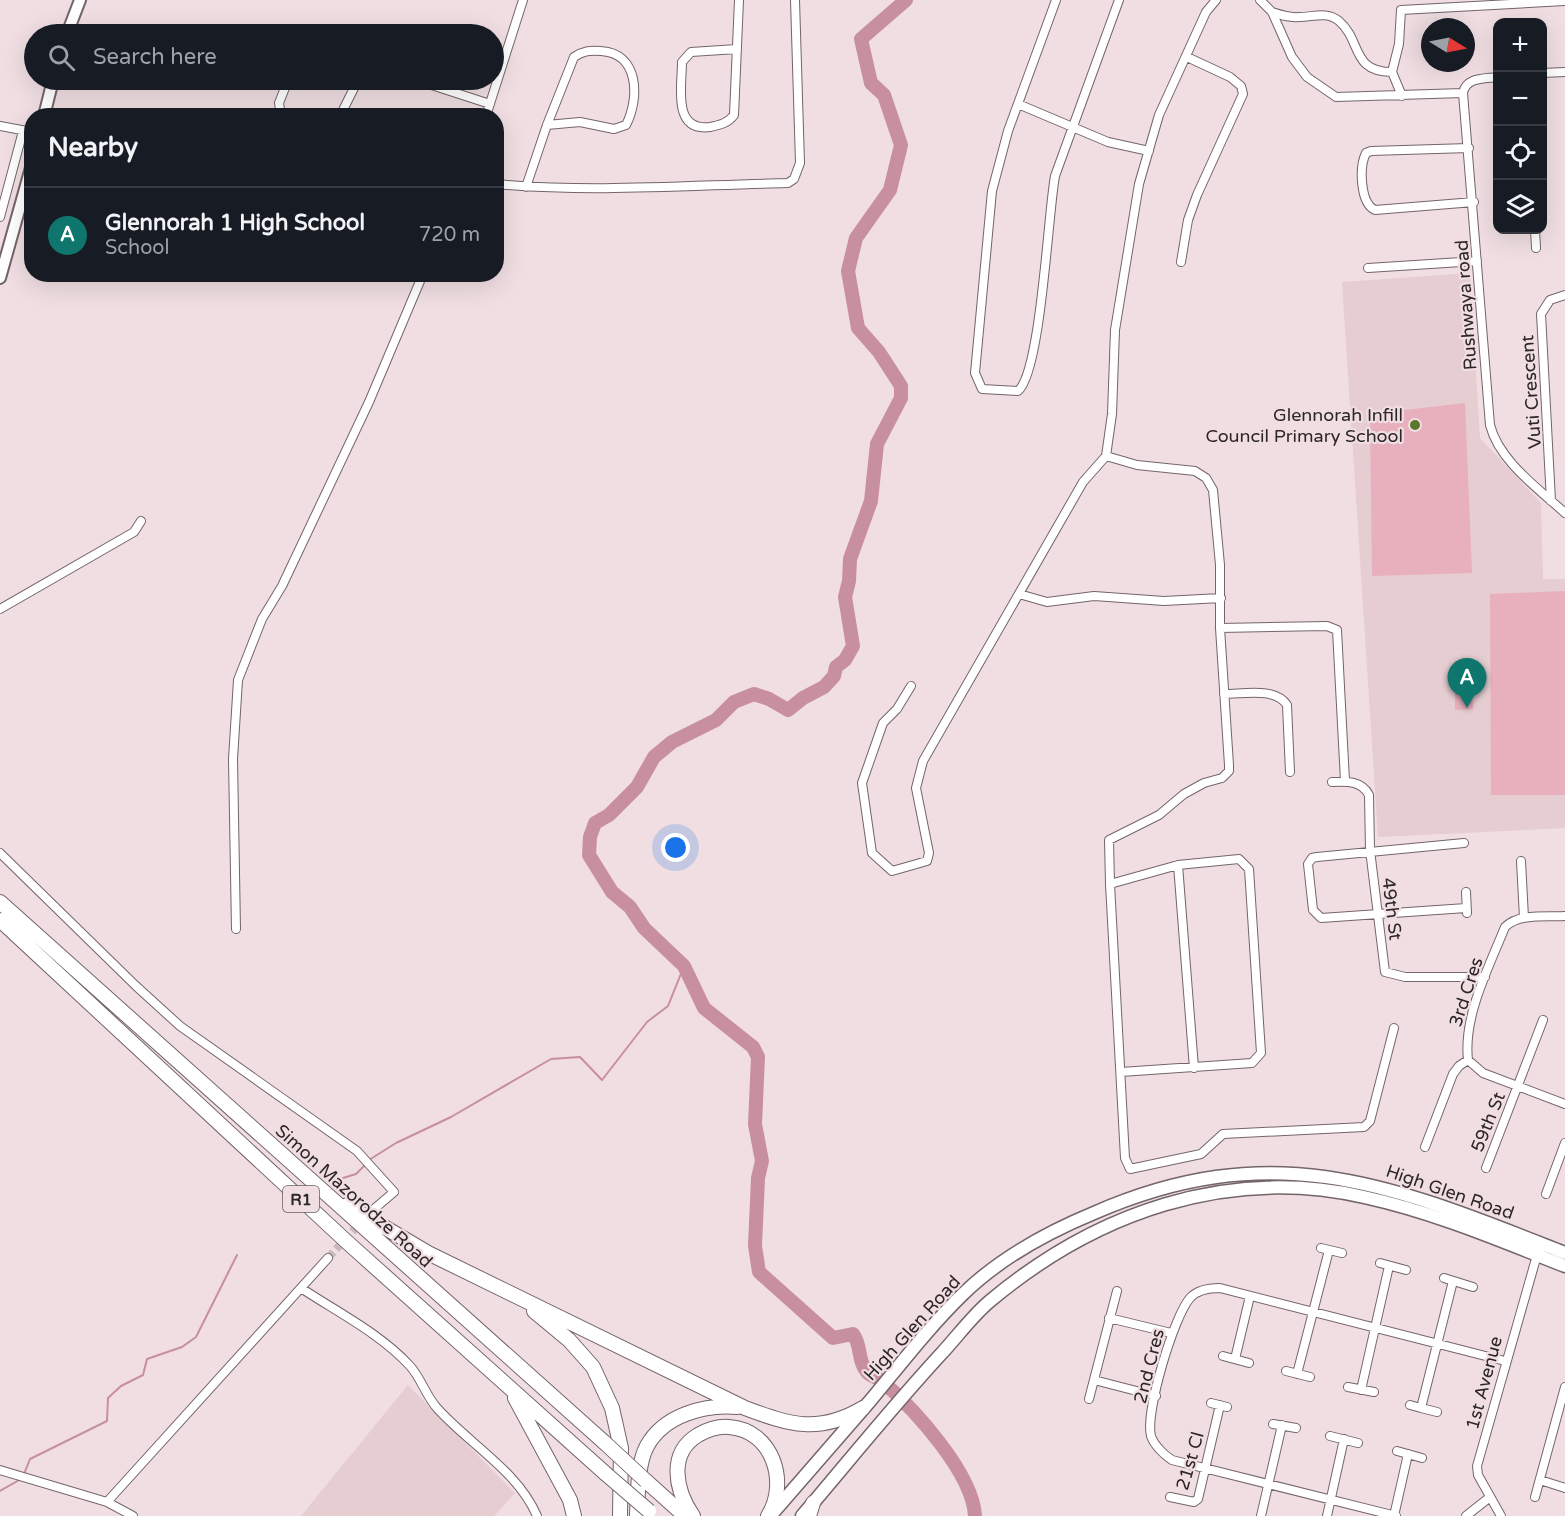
<!DOCTYPE html>
<html lang="en">
<head>
<meta charset="utf-8">
<style>
	body { margin:0; font-family:"Varela Round",sans-serif; background:#242831; color:#f1f3f6 }
	.controls { position:absolute; right:18px; top:18px; display:grid; overflow:hidden; border-radius:12px; box-shadow:0 6px 24px #0002 }
	.controls button { width:54px; height:54px; display:grid; place-items:center; padding:0; border:0; border-bottom:2px solid #363941; background:#171b24; color:#f1f3f6; font:30px sans-serif }
	.compass { position:absolute; left:1421px; top:18px; width:54px; height:54px; border-radius:50%; background:#171b24; box-shadow:0 6px 24px #0002; rotate:100deg }
	.you { position:absolute; left:676px; top:848px; width:21px; height:21px; margin:-15px; border:4px solid #fff; border-radius:50%; background:#1a73e8; box-shadow:0 0 0 9px #1a73e833 }
	.badge { display:grid; place-items:center; width:39px; height:39px; border-radius:50%; background:#0f766e; color:#fff; font-size:20px; font-weight:700 }
	.pin { position:absolute; translate:-50% -50px; filter:drop-shadow(0 2px 3px #0008) }
	.pin::after { content:''; position:absolute; top:32px; width:21px; height:18px; background:inherit; clip-path:polygon(0 0,100% 0,50% 100%) }
	.list { margin:0; padding:0; list-style:none }
	h2 { display:flex; justify-content:space-between; align-items:center; height:78px; margin:0; padding:0 24px; font-size:26px }
	h2 small { font-size:20px; font-weight:400; color:#9ea1a6 }
	.list li { display:grid; grid-template-columns:39px 1fr auto; gap:18px; align-items:center; box-sizing:border-box; height:96px; padding:0 24px; border-top:2px solid #363941 }
	.list b { display:block; font-size:22px; white-space:nowrap }
	.list p { margin:0; font-size:20px; white-space:nowrap; color:#9ea1a6 }
	.list em { font-size:20px; font-style:normal; color:#9ea1a6 }
	.icon { flex:none; width:33px; height:33px; fill:none; stroke:currentColor; stroke-width:2; stroke-linecap:round; stroke-linejoin:round }
	.map { position:relative; flex:none; width:1565px; height:1516px; overflow:hidden }
	.search { position:absolute; background:#171b24; box-shadow:0 6px 24px #0002; left:24px; top:24px; width:480px; height:66px; display:flex; align-items:center; gap:15px; box-sizing:border-box; padding:0 21px; border-radius:33px; color:#9ea1a6; font-size:22px }
	.panel { position:absolute; background:#171b24; box-shadow:0 6px 24px #0002; left:24px; top:108px; width:480px; height:174px; border-radius:24px }
	.map>svg:first-child { display:block }
	.built { fill:#e5cdd2 }
	.green { fill:#e8afbd }
	.lines { fill:none; stroke-linecap:round; stroke-linejoin:round }
	.stream { stroke:#c88f9e; stroke-width:2 }
	.river { stroke:#c88f9e; stroke-width:14 }
	.street-tunnel { stroke:#c9b9bd; stroke-width:8; stroke-dasharray:8 4; stroke-linecap:butt }
	.street-casing { stroke:#746569; stroke-width:10 }
	.secondary-casing { stroke:#746569; stroke-width:14 }
	.primary-casing { stroke:#746569; stroke-width:15 }
	.highway-casing { stroke:#746569; stroke-width:16 }
	.street { stroke:#fff; stroke-width:8 }
	.secondary { stroke:#fff; stroke-width:10 }
	.primary { stroke:#fff; stroke-width:12 }
	.highway { stroke:#fff; stroke-width:14 }
	.highway-bridge-casing { stroke:#746569; stroke-width:16; stroke-linecap:butt }
	.highway-bridge { stroke:#fff; stroke-width:14 }
	.poi-dot { fill:#5b772b; stroke:#f0dee2; stroke-width:2 }
	.labels { text-anchor:middle; stroke-width:4.5; stroke-linejoin:round; paint-order:stroke }
	.shield { fill:#f0dee2; stroke:#675d5f; stroke-width:1.5 }
	.shield-label { font-size:16px; font-weight:bold; fill:#2c2627 }
	.street-label { font-size:18px; fill:#2c2627; stroke:#f0dee2 }
	.poi-label { font-size:18px; fill:#2c2627; stroke:#f0dee2; text-anchor:end }
</style>
</head>
<body>
<div class="map">
<svg width="1565" height="1516" viewBox="0 0 1565 1516">
	<rect width="100%" height="100%" fill="#f0dee2"/>
	<path class="built" d="M1470 273 1480 438 1541 503 1543 579H1565V828L1378 837 1342 282Z
		M408 1385 515 1493 494 1516H301Z"/>
	<path class="green" d="M1465 403 1472 573 1372 576 1370 414Z
		M1565 591V795H1491L1490 594Z
		M1472 673 1473 709 1455 710V674Z"/>
	<g class="lines">
		<path class="stream" d="M369 1160 396 1143 451 1117 551 1059 580 1057 602 1080 647 1022 668 1006 684 966
			M343 1178 356 1174 366 1164
			M24 1474 30 1459 107 1421 108 1398 121 1386 143 1375 147 1359 182 1347 196 1337 237 1255
			M0 1491 21 1479"/>
		<path class="river" d="M906 0 861 39 871 83 884 95 901 145 890 190 856 238 848 271 858 328 879 352 901 386V398L877 444 871 501 850 559 849 581 845 597 853 646 845 660 836 667 834 676 824 687 803 698 788 710 769 699 754 694 734 702 716 720 672 742 654 757 637 787 609 815 595 823 590 837 589 855 612 892 630 907 644 928 684 966 704 1008 753 1047 758 1057 755 1124 762 1161 758 1178 755 1246 759 1272 833 1338 853 1334C862 1346 857 1360 867 1372 871 1377 878 1377 882 1381 914 1409 973 1473 975 1516"/>
		<path class="street-tunnel" d="M328 1258 361 1222"/>
		<g class="street-casing">
			<path id="street" d="M1056 0 1008 131 992 191 975 373 982 389 1018 391C1041 372 1048 213 1055 176L1119 0
				M1260 0 1272 12 1292 57 1307 77 1336 97 1463 93
				M1272 12C1281 15 1289 18 1299 17 1313 17 1327 11 1339 21 1362 41 1351 72 1392 72
				M737 49 691 52 682 62C682 86 672 132 710 127 720 125 728 123 734 115L739 0
				M1542 73 1565 72
				M1498 77C1484 79 1466 77 1463 93L1490 425C1499 461 1539 489 1565 513
				M416 80 490 104
				M1402 96 1392 72 1399 44 1401 10 1565 1
				M1018 104 1108 142 1149 151
				M281 116 279 103 288 80
				M340 116 358 80
				M486 116 523 0
				M0 126 32 132
				M1469 148 1371 151 1366 153C1359 167 1360 203 1375 210L1474 202
				M496 184C593 193 692 185 788 183L794 179 800 163 795 0
				M526 187 547 125 574 57C583 51 590 50 601 51 639 53 640 98 626 125L614 129 580 122 547 125
				M0 217 23 131
				M1535 230 1536 248
				M1181 262 1188 220 1197 195 1243 94 1241 86 1230 77 1187 57
				M1368 268 1477 261
				M1106 456 1137 465 1195 471 1206 478 1213 490 1220 565V628L1229 765V771L1222 778 1204 783 1184 794 1159 815 1109 840 1110 884
				M1551 501 1541 314 1550 300 1565 295
				M1019 594 1047 602 1094 596 1164 601 1221 598
				M0 609 134 532 141 521
				M1220 628 1327 626 1337 630 1345 781
				M911 686 897 709 883 723 862 783 872 853 892 871 927 861 929 853 916 788 923 761 1083 482 1106 456 1112 414 1115 330 1139 184 1159 115 1206 12 1216 0
				M1224 694C1244 694 1275 687 1287 705L1290 772
				M1332 782C1347 781 1362 781 1369 795L1370 850 1385 972 1405 977H1485
				M1464 843 1317 857 1312 858 1308 864 1313 910 1321 918 1466 908
				M0 853 136 986 180 1026 357 1151 394 1192 374 1209
				M1521 861 1524 918
				M1178 865 1194 1068
				M1466 892 1467 913
				M1565 916C1546 917 1519 913 1505 927 1489 967 1463 1016 1468 1060L1483 1073 1565 1104
				M236 929 233 759 238 680 262 619 282 586 369 402 423 274
				M1121 1072 1252 1063 1261 1053 1249 869 1239 859 1178 865 1110 884 1125 1158 1130 1169 1201 1154 1223 1134 1364 1127 1370 1121 1394 1028
				M1425 1147 1453 1074 1459 1066 1468 1060
				M1486 1168 1543 1020
				M1546 1194 1565 1143
				M1321 1248 1342 1253
				M1380 1263 1406 1270
				M1444 1278 1473 1287
				M301 1288C337 1312 381 1334 410 1366 421 1378 426 1396 437 1408 469 1444 518 1471 537 1516
				M1109 1318 1171 1333
				M1223 1356 1249 1363
				M1235 1359 1250 1296
				M1286 1371 1310 1377
				M1297 1374 1329 1250
				M1094 1380 1156 1396
				M1348 1387 1374 1392
				M1361 1390 1389 1266
				M1089 1399 1117 1291
				M1211 1403 1227 1407
				M1410 1405 1421 1408 1453 1281
				M1421 1408 1437 1412
				M1273 1424 1296 1428
				M1330 1436 1358 1443
				M1397 1451 1422 1458
				M0 1470 107 1502 133 1516
				M1540 1480 1565 1488
				M1170 1497 1194 1502 1198 1499 1220 1405
				M1535 1497 1565 1387
				M107 1502 328 1258
				M1261 1516 1282 1425
				M1327 1516 1344 1439
				M1394 1516 1408 1454
				M1396 1516 1172 1460C1164 1455 1154 1445 1151 1436 1145 1412 1174 1316 1190 1298 1198 1289 1210 1288 1220 1288L1505 1361
				M1466 1516 1490 1497
				M1501 1516 1478 1475 1477 1466 1537 1255"/>
		</g>
		<g class="secondary-casing">
			<path id="secondary" d="M67 34 80 0
				M44 116 53 80
				M0 278 32 164"/>
		</g>
		<g class="primary-casing">
			<path id="primary" d="M771 1515C804 1477 837 1439 870 1401 900 1365 929 1327 963 1294 999 1259 1048 1232 1094 1213 1275 1134 1394 1186 1565 1253
				M802 1516C848 1462 893 1406 941 1354 957 1337 972 1316 990 1301 1095 1213 1227 1166 1364 1197 1433 1212 1499 1240 1565 1266"/>
		</g>
		<g class="highway-casing">
			<path id="highway" d="M0 902 605 1443
				M0 920 347 1242 606 1474
				M347 1205 428 1253 745 1408C790 1425 819 1434 863 1408
				M534 1311 569 1340 593 1367 612 1408 621 1448 620 1516
				M515 1398 570 1500 574 1516
				M646 1481 685 1516
				M637 1516C638 1496 637 1464 647 1446 664 1415 705 1404 737 1407
				M693 1516C675 1490 668 1453 698 1435 707 1430 719 1426 729 1427 773 1430 789 1483 768 1516
				M809 1516 813 1503"/>
		</g>
		<use href="#street" class="street"/>
		<use href="#secondary" class="secondary"/>
		<use href="#primary" class="primary"/>
		<use href="#highway" class="highway"/>
		<g class="highway-bridge-casing">
			<path id="highway-bridge" d="M605 1443 646 1481
				M606 1474 649 1511"/>
		</g>
		<use href="#highway-bridge" class="highway-bridge"/>
	</g>
	<circle class="poi-dot" cx="1415" cy="425" r="6"/>
	<g class="labels">
		<rect class="shield" x="283" y="1186" width="36" height="26" rx="4.5"/>
		<g class="shield-label">
			<text x="301" y="1205">R1</text>
		</g>
		<g class="street-label">
			<text transform="translate(1466 305) rotate(-94)" y="6">Rushwaya road</text>
			<text transform="translate(1531 392) rotate(-94)" y="6">Vuti Crescent</text>
			<text transform="translate(1392 909) rotate(83)" y="6">49th St</text>
			<text transform="translate(1466 992) rotate(-72)" y="6">3rd Cres</text>
			<text transform="translate(1488 1122) rotate(-68)" y="6">59th St</text>
			<text transform="translate(1450 1192) rotate(19)" y="6">High Glen Road</text>
			<text transform="translate(354 1196) rotate(42)" y="6">Simon Mazorodze Road</text>
			<text transform="translate(912 1328) rotate(-48)" y="6">High Glen Road</text>
			<text transform="translate(1149 1366) rotate(-76)" y="6">2nd Cres</text>
			<text transform="translate(1484 1383) rotate(-75)" y="6">1st Avenue</text>
			<text transform="translate(1190 1461) rotate(-74)" y="6">21st Cl</text>
		</g>
		<g class="poi-label">
			<text x="1403" y="421">Glennorah Infill<tspan x="1403" dy="21">Council Primary School</tspan></text>
		</g>
	</g>
</svg>
<div class="controls">
<button>+</button>
<button>−</button>
<button><svg class="icon" aria-label="locate" viewBox="0 0 24 24"><circle cx="12" cy="12" r="6"/><path d="M12 2v4M12 18v4M2 12h4M18 12h4"/></svg></button>
<button><svg class="icon" aria-label="layers" viewBox="0 0 24 24"><path d="M12 4l9 5-9 5-9-5zM3 14l9 5 9-5"/></svg></button>
</div>
<svg class="compass" viewBox="-18 -18 36 36"><path d="M0-13l5 13h-10z" fill="#e53935"/><path d="M0 13l5-13h-10z" fill="#9ea1a6"/></svg>
<div class="you"></div>
<div class="pin badge" style="left:1467px;top:708px">A</div>
<div class="search"><svg class="icon" aria-label="search" viewBox="0 0 24 24"><circle cx="10" cy="10" r="6"/><path d="M15 15l6 6"/></svg>Search here</div>
<section class="panel">
<h2>Nearby<small></small></h2>
<ul class="list">
<li><span class="badge">A</span><div><b>Glennorah 1 High School</b><p>School</p></div><em>720 m</em></li>
</ul>
</section>
</div>
</body>
</html>
